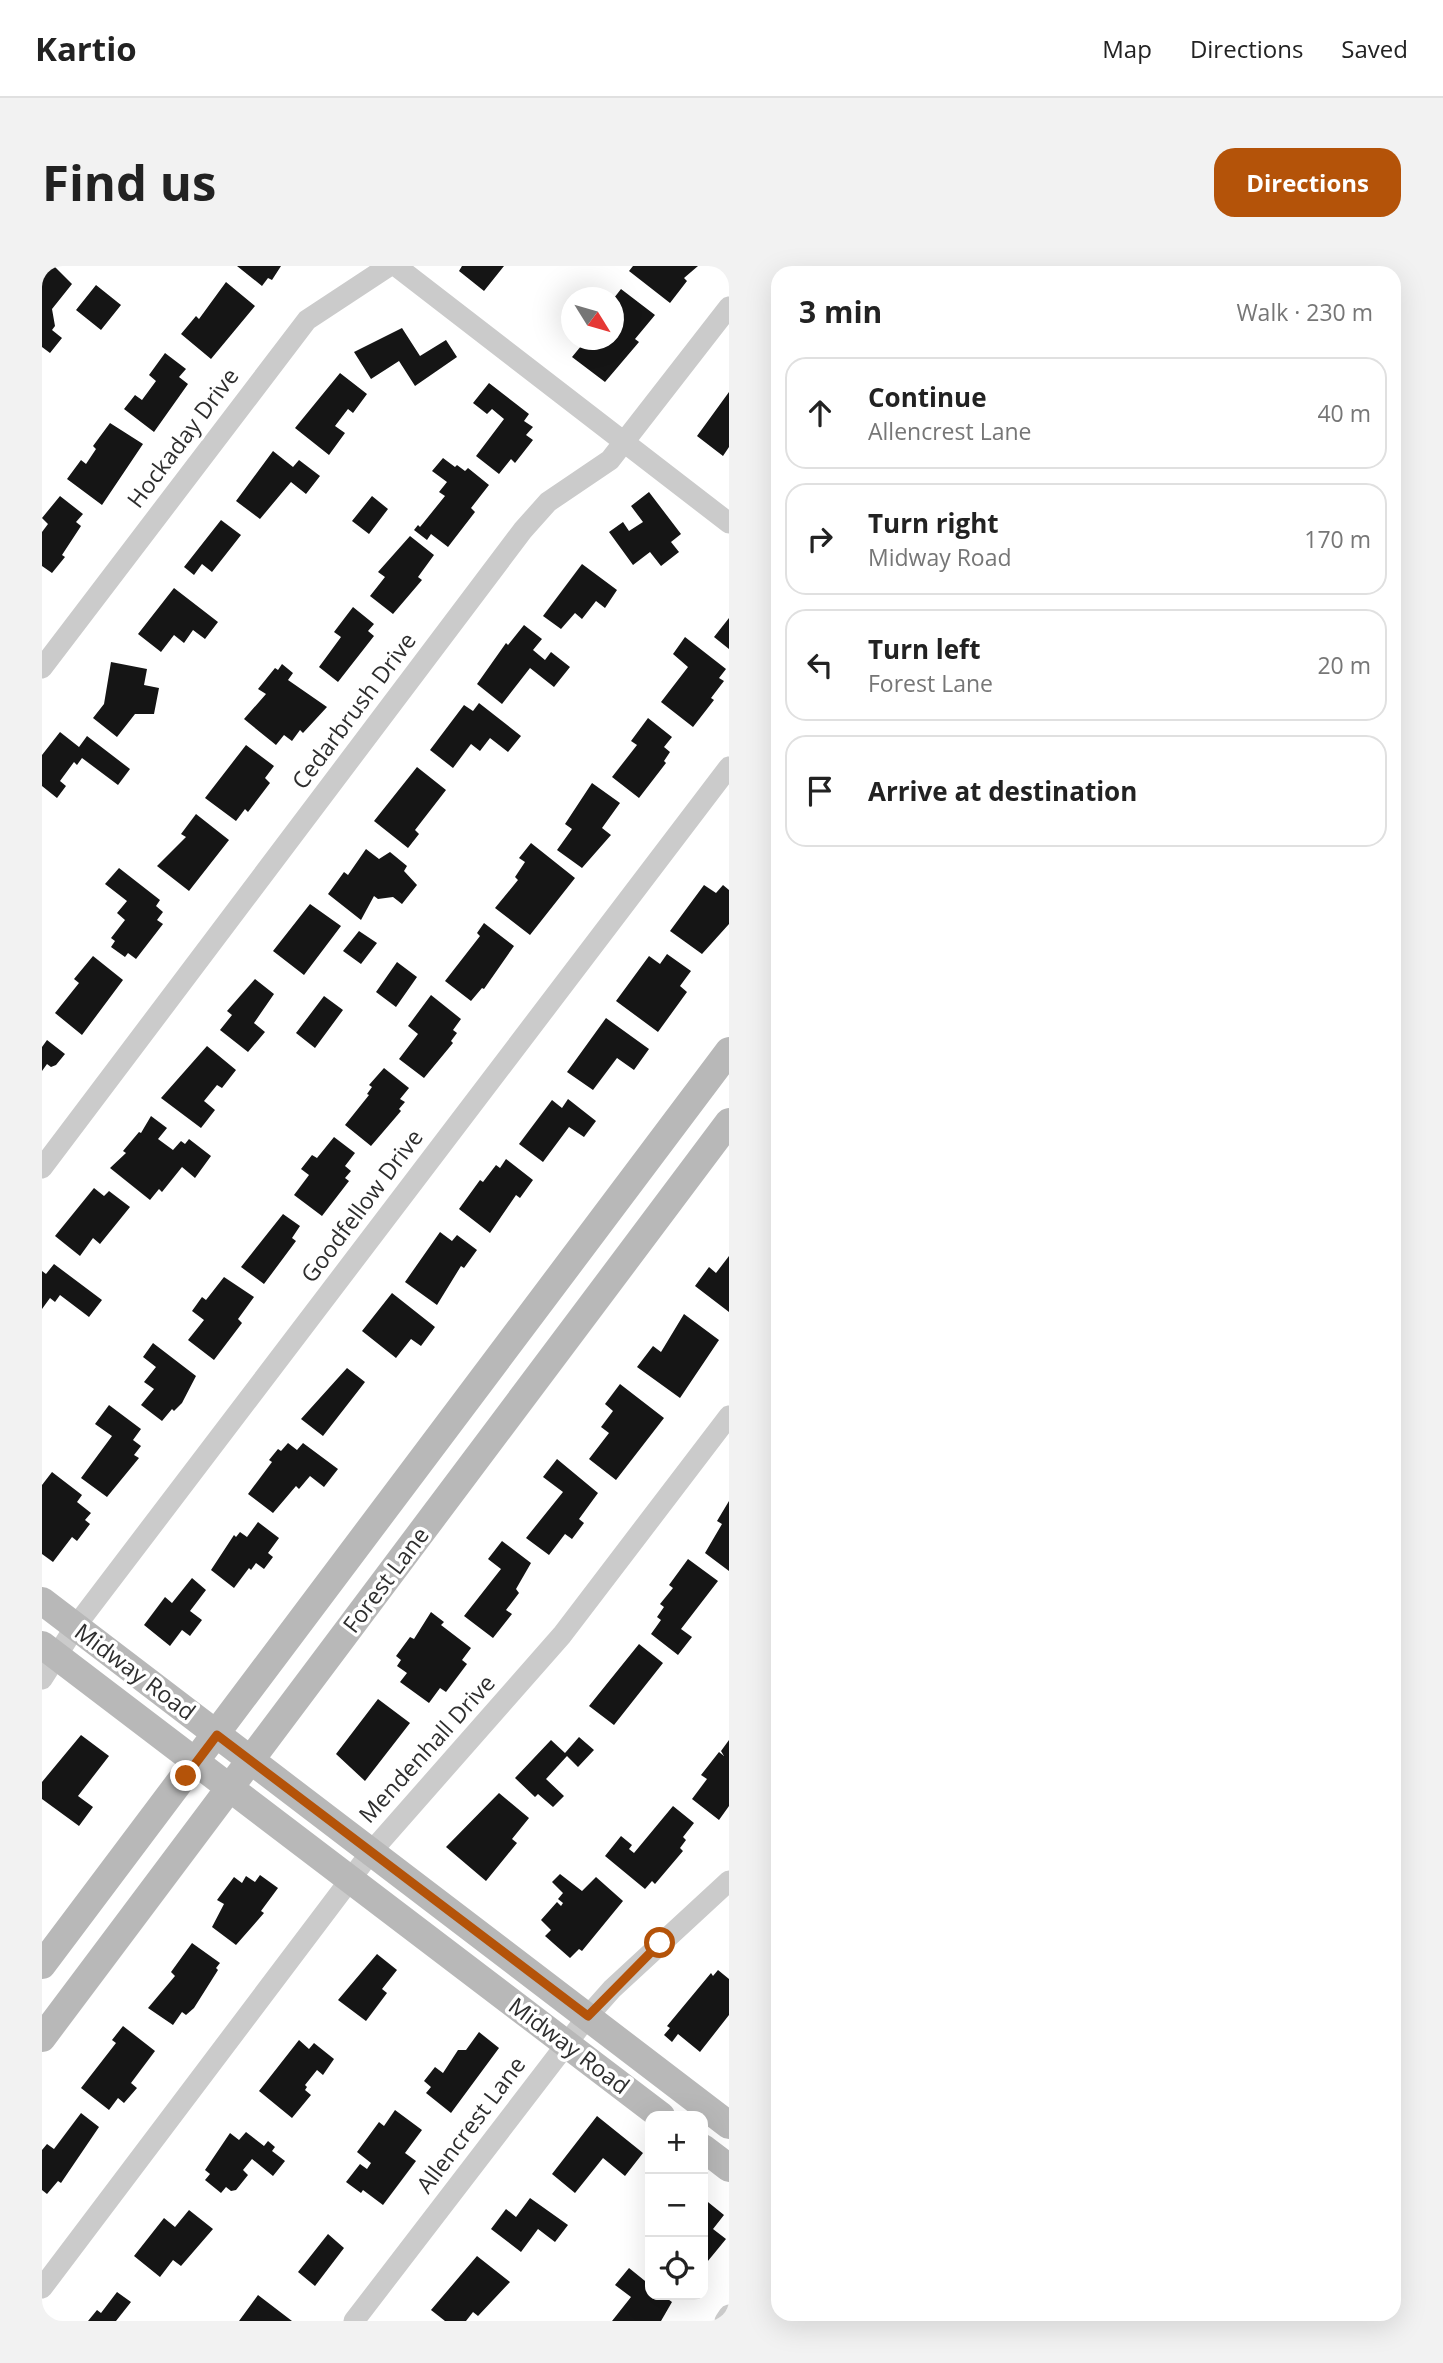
<!DOCTYPE html>
<html lang="en">
<head>
<meta charset="utf-8">
<style>
	body { margin:0; font-family:"Open Sans",sans-serif; background:#f2f2f2; color:#222 }
	.controls { position:absolute; right:21px; bottom:21px; display:grid; overflow:hidden; border-radius:14px; box-shadow:0 7px 28px #0002 }
	.controls button { width:63px; height:63px; display:grid; place-items:center; padding:0; border:0; border-bottom:2px solid #e0e0e0; background:#fff; color:#222; font:35px sans-serif }
	.compass { position:absolute; left:519px; top:21px; width:63px; height:63px; border-radius:50%; background:#fff; box-shadow:0 7px 28px #0002; rotate:127deg }
	.stop { position:absolute; width:21px; height:21px; margin:-16px; border:5px solid #b45309; border-radius:50%; background:#fff }
	.stop.end { background:#b45309; border-color:#fff; box-shadow:0 2px 7px #0008 }
	.list { margin:0; padding:0; list-style:none }
	h2 { display:flex; justify-content:space-between; align-items:center; height:91px; margin:0; padding:0 28px; font-size:30px }
	h2 small { font-size:23px; font-weight:400; color:#767676 }
	.list li { display:grid; grid-template-columns:46px 1fr auto; gap:21px; align-items:center; box-sizing:border-box; height:112px; margin:0 14px 14px; padding:0 14px; border:2px solid #e0e0e0; border-radius:21px }
	.list b { display:block; font-size:26px; white-space:nowrap }
	.list p { margin:0; font-size:23px; white-space:nowrap; color:#767676 }
	.list em { font-size:23px; font-style:normal; color:#767676 }
	.icon { flex:none; width:38px; height:38px; fill:none; stroke:currentColor; stroke-width:2; stroke-linecap:round; stroke-linejoin:round }
	.map { position:relative; flex:none; width:687px; height:2055px; overflow:hidden; border-radius:21px }
	header { display:flex; align-items:center; gap:42px; box-sizing:border-box; height:98px; padding:0 35px; background:#fff; border-bottom:2px solid #e0e0e0 }
	header strong { font-size:33px }
	nav { display:flex; gap:38px; margin-inline-start:auto; font-size:24px }
	.intro { display:flex; align-items:center; justify-content:space-between; box-sizing:border-box; height:168px; padding:0 42px }
	h1 { margin:0; font-size:49px }
	.button { padding:18px 32px; border-radius:21px; background:#b45309; color:#fff; font-size:24px; font-weight:700 }
	main { display:flex; gap:42px; padding:0 42px }
	aside { flex:1; background:#fff; border-radius:21px; box-shadow:0 7px 28px #0002 }
	.map>svg:first-child { display:block }
	.building { fill:#151515 }
	.lines { fill:none; stroke-linecap:round; stroke-linejoin:round }
	.street { stroke:#cbcbcb; stroke-width:21 }
	.secondary { stroke:#b8b8b8; stroke-width:28 }
	.route { stroke:#b45309; stroke-width:9 }
	.labels { text-anchor:middle; stroke-width:7; stroke-linejoin:round; paint-order:stroke }
	.street-label { font-size:23px; fill:#2e2e2e; stroke:#fff }
</style>
</head>
<body>
<header>
<strong>Kartio</strong>
<nav><a>Map</a><a>Directions</a><a>Saved</a></nav>
</header>
<div class="intro"><h1>Find us</h1><a class="button">Directions</a></div>
<main>
<div class="map">
<svg width="687" height="2055" viewBox="0 0 687 2055">
	<rect width="100%" height="100%" fill="#fff"/>
	<path class="building" d="M3 0H12L30 18 10 43 13 60 10 64 20 72 8 87 0 81V4Z
		M195 0H239L230 14 226 12 220 20Z
		M420 0H462L442 25 417 5Z
		M591 0H656L642 12 645 15 628 37 587 5Z
		M184 16 213 40 169 93 139 68 154 50 157 53Z
		M54 19 79 39 59 64 34 44Z
		M579 23 613 49 593 73 597 76 563 116 530 91 544 74 550 78 553 74H572V32Z
		M360 62 378 90 404 74 415 91 373 120 357 95 329 113 312 86Z
		M123 87 144 103 137 111 146 118 112 166 82 143 93 129 100 134 114 115 107 109Z
		M298 107 325 128 311 147 306 143 293 160 303 167 287 189 253 162Z
		M447 117 487 148 482 155 491 161 484 169 491 174 473 197 469 193 457 208 434 190 462 153 450 143 445 148 431 137Z
		M687 126V181L681 190 655 170Z
		M68 157 101 178 60 239 25 213 39 194 44 198 54 183 51 180Z
		M231 185 251 201 257 194 278 210 264 228 249 216 218 253 194 235Z
		M401 192 413 201 415 199 423 205 426 202 447 219 429 242 433 246 406 281 389 268 385 274 372 264 376 259 378 261 403 230 397 226 405 216 390 205Z
		M607 226 639 268 629 276 637 286 619 300 608 286 591 299 567 266 581 256 587 265 601 256 589 240Z
		M18 230 41 248 34 256 39 260 20 289 23 291 10 307 0 300V266L6 258 0 252Z
		M330 230 346 243 327 268 310 255Z
		M179 254 199 269 170 306 160 298 152 309 142 301Z
		M368 270 392 289 376 311 380 314 351 348 328 330 343 311 336 306Z
		M540 298 575 324 563 342 554 335 540 353 533 347 519 363 501 350Z
		M132 322 176 356 163 373 151 364 142 377 132 369 119 386 96 368Z
		M311 341 332 358 326 365 332 370 296 416 277 401 299 371 292 366Z
		M687 352V383L672 371Z
		M482 359 500 373 491 384 503 394 509 386 528 401 512 421 488 402 460 438 435 418 464 377 466 379Z
		M643 371 684 403 677 412 682 415 669 432 672 434 651 461 619 436 646 401 631 388Z
		M69 396 105 403 102 419 117 422 112 448H93L75 471 51 452 62 438Z
		M240 398 251 407 246 414 285 441 261 467 258 464 250 475 242 469 234 479 202 453 224 428 216 423 233 402 236 404Z
		M437 437 479 470 466 486 448 472 438 485 429 478 411 502 388 484 422 439 431 445Z
		M606 452 630 471 622 481 628 486 622 495 624 497 597 532 570 511 595 479 589 475Z
		M18 466 37 481 45 470 88 503 76 519 40 492 35 499 32 496 18 515 24 520 15 532 0 520V489Z
		M204 479 232 500 223 512 228 517 206 546 203 543 194 555 163 532Z
		M375 501 404 524 373 564 377 568 366 582 332 555Z
		M550 517 578 537 560 562 569 569 540 602 515 584 530 563 523 558Z
		M154 548 187 574 147 625 115 600 144 571 139 568Z
		M489 577 533 612 488 669 453 642 476 614 473 611 483 596 477 592Z
		M324 583 337 593 348 586 365 600 362 605 375 619 360 638 351 631 336 633 332 630 319 654 286 628 302 606 306 609Z
		M77 602 118 634 114 640 121 646 115 654 121 658 94 693 86 687 83 691 69 681 73 675 69 672 83 654 75 647 85 635 63 618Z
		M662 619 674 627 681 619 687 624V658L660 688 628 665Z
		M268 638 299 660 262 709 231 685Z
		M442 657 472 680 442 723 440 722 429 735 403 715 438 670 435 667Z
		M317 665 335 677 319 698 301 685Z
		M625 688 649 705 638 720 645 726 616 766 574 735 607 690 618 698Z
		M51 690 81 714 40 769 13 747 37 717 32 713Z
		M355 696 375 711 354 741 334 726Z
		M213 713 232 728 212 757 223 766 206 786 178 764 190 749 185 745Z
		M389 729 419 753 411 764 415 767 409 775 411 777 382 812 357 793 376 768 366 760Z
		M282 730 301 744 273 782 254 767Z
		M564 752 607 783 592 804 575 792 551 824 525 806Z
		M5 774 23 788 14 799 9 801 5 798 0 805V781Z
		M165 780 194 804 180 822 175 819 162 835 173 844 159 862 119 832Z
		M342 802 367 822 358 833 363 836 357 843 359 845 329 880 303 859 327 829 325 828 330 821 327 819Z
		M526 833 554 855 542 871 527 861 501 896 477 878 510 834 520 842Z
		M109 850 125 862 116 873 131 884 139 875 143 878 147 873 169 890 153 912 140 901 120 926 117 923 108 934 68 902 84 887 81 885 97 866 99 867Z
		M292 871 313 887 303 900 309 905 303 912 307 915 280 950 252 929 267 909 259 903 270 889 275 892Z
		M464 893 491 914 478 932 474 929 448 967 417 943 438 914 441 916 454 899 458 902Z
		M52 922 62 930 67 925 88 941 58 978 51 972 38 990 13 970Z
		M241 948 258 960 250 972 254 975 222 1018 199 1001Z
		M398 966 410 975 415 969 435 984 422 1002 419 1000 395 1039 363 1016Z
		M687 990V1046L653 1020 667 1001 674 1007Z
		M12 998 60 1034 47 1051 18 1029 13 1036 8 1032 0 1043V1005L4 1008Z
		M182 1011 212 1031 196 1053 200 1057 172 1094 146 1074 162 1054 150 1045 160 1031 164 1034Z
		M350 1027 393 1061 379 1080 369 1073 354 1092 320 1065Z
		M642 1048 677 1074 638 1132 595 1101 611 1080 619 1086Z
		M111 1077 154 1110 140 1137 132 1145 130 1143 120 1155 99 1139 112 1123 102 1116 114 1101 101 1091Z
		M305 1102 323 1116 281 1170 259 1153Z
		M578 1118 622 1152 574 1214 547 1193 567 1167 559 1161 571 1145 563 1138Z
		M67 1139 99 1163 91 1174 99 1180 92 1189 97 1192 65 1231 39 1212 70 1170 53 1158Z
		M246 1177 255 1184 261 1177 296 1203 282 1221 268 1210 257 1223 254 1220 231 1247 206 1228 230 1196 227 1194 236 1183 239 1185Z
		M515 1193 556 1227 537 1253 542 1257 530 1273 523 1268 507 1289 484 1272 521 1226 501 1211Z
		M10 1206 40 1229 35 1236 49 1247 43 1254 48 1258 35 1275 30 1271 11 1296 0 1288V1219Z
		M687 1235V1305L663 1287 680 1258 675 1255Z
		M216 1256 237 1272 226 1287 231 1291 222 1303 214 1297 209 1304 207 1302 192 1322 169 1304 192 1269 194 1271 198 1266 205 1271Z
		M460 1275 489 1297 474 1323 477 1327 464 1344 470 1348 451 1372 422 1350 459 1303 446 1293Z
		M646 1293 676 1315 639 1363 650 1371 636 1389 609 1368 619 1354 615 1351 622 1341 618 1338 631 1322 627 1319Z
		M150 1312 164 1324 148 1345 160 1354 148 1370 140 1364 128 1380 102 1359 123 1331 130 1337Z
		M389 1346 402 1356 399 1359 429 1382 420 1394 425 1398 404 1426 398 1422 387 1437 358 1416 365 1407 355 1400 359 1394 354 1390 368 1371 372 1373Z
		M597 1378 621 1397 572 1459 547 1440Z
		M336 1433 368 1457 323 1515 294 1488Z
		M39 1469 67 1490 36 1530 51 1541 37 1560 0 1533V1516Z
		M537 1471 552 1484 536 1501 525 1490 504 1513 522 1530 511 1541 496 1528 493 1531 473 1512 509 1474 523 1487Z
		M687 1474V1540L677 1554 650 1533 665 1513 659 1509 677 1486 682 1490 679 1485Z
		M457 1527 487 1552 470 1573 475 1577 444 1615 404 1581Z
		M631 1540 652 1557 641 1571 644 1574 638 1582 641 1585 613 1618 610 1615 603 1623 563 1590 579 1570 590 1579 587 1583 592 1587Z
		M518 1608 540 1625 554 1611 581 1635 540 1685 537 1683 528 1692 503 1670 509 1664 499 1654 515 1636 519 1640 521 1637 516 1633 521 1627 510 1616Z
		M218 1609 236 1622 219 1645 222 1647 194 1679 170 1661 182 1638 175 1634 192 1611 200 1617 204 1610 213 1616Z
		M150 1677 178 1697 174 1702 176 1704 152 1742 144 1749 140 1746 131 1759 106 1742 133 1710 129 1706Z
		M335 1688 355 1704 340 1723 345 1727 324 1755 296 1734Z
		M676 1704 687 1713V1749L658 1786 636 1768 630 1776 622 1769 628 1762 625 1760 669 1707 671 1710Z
		M81 1760 113 1785 89 1817 95 1822 82 1837 76 1832 67 1844 39 1822 74 1777 70 1774Z
		M437 1766 457 1782 409 1847 384 1827 389 1821 382 1815 393 1801 401 1807 416 1784H424Z
		M257 1774 267 1783 272 1777 292 1793 281 1809 275 1804 263 1819 265 1821 263 1824 269 1829 250 1852 217 1825Z
		M353 1844 380 1864 363 1887 374 1895 341 1939 321 1924 319 1927 304 1916 318 1898 325 1903 329 1897 315 1886 337 1856 342 1860Z
		M39 1847 57 1861 19 1917 16 1915 5 1928 0 1924V1884L5 1878 12 1883Z
		M555 1850 601 1887 583 1910 561 1892 533 1927 510 1908Z
		M204 1866 222 1880 226 1875 233 1881 230 1885 243 1895 231 1910 210 1893 201 1904 206 1909 194 1924 189 1925 184 1921 179 1927 163 1914 168 1908 163 1904 188 1867 197 1874Z
		M488 1932 526 1959 513 1976 496 1963 479 1986 449 1963 464 1943 474 1951Z
		M661 1932 682 1949 671 1963 684 1973 661 2001Z
		M147 1944 171 1963 139 2000 131 1994 118 2011 92 1990 122 1952 133 1961Z
		M286 1968 302 1982 273 2020 256 2006Z
		M435 1990 468 2016 436 2050 431 2046 424 2055H403L389 2044Z
		M587 2002 608 2019V2029H620L630 2036 619 2055H570L589 2031 573 2019Z
		M75 2026 89 2036 74 2055H46L55 2044 59 2047Z
		M216 2029 250 2055H197Z"/>
	<g class="lines">
		<path class="street" d="M354 0 687 257
			M0 402 265 54 347 0
			M0 902 481 264 506 236 568 194 687 41
			M0 1413 33 1361 687 501
			M0 2022 329 1586 520 1369 687 1150
			M312 2055 546 1750 570 1723 687 1615
			M683 2055 687 2049"/>
		<path class="secondary" d="M0 1335 687 1859
			M0 1379 619 1850
			M0 1699 687 785
			M0 1772 687 856
			M661 1882 687 1902"/>
	</g>
	<g class="lines">
		<path class="route" d="M144 1510 175 1469 546 1750 618 1677"/>
	</g>
	<g class="labels">
		<g class="street-label">
			<text transform="translate(141 172) rotate(-53)" y="8">Hockaday Drive</text>
			<text transform="translate(312 445) rotate(-53)" y="8">Cedarbrush Drive</text>
			<text transform="translate(320 940) rotate(-53)" y="8">Goodfellow Drive</text>
			<text transform="translate(344 1314) rotate(-53)" y="8">Forest Lane</text>
			<text transform="translate(93 1406) rotate(37)" y="8">Midway Road</text>
			<text transform="translate(385 1483) rotate(-48)" y="8">Mendenhall Drive</text>
			<text transform="translate(527 1780) rotate(37)" y="8">Midway Road</text>
			<text transform="translate(429 1859) rotate(-53)" y="8">Allencrest Lane</text>
		</g>
	</g>
</svg>
<div class="controls">
<button>+</button>
<button>−</button>
<button><svg class="icon" aria-label="locate" viewBox="0 0 24 24"><circle cx="12" cy="12" r="6"/><path d="M12 2v4M12 18v4M2 12h4M18 12h4"/></svg></button>
</div>
<svg class="compass" viewBox="-18 -18 36 36"><path d="M0-13l5 13h-10z" fill="#e53935"/><path d="M0 13l5-13h-10z" fill="#767676"/></svg>
<div class="stop" style="left:618px;top:1677px"></div>
<div class="stop end" style="left:144px;top:1510px"></div>
</div>
<aside>
<h2>3 min<small>Walk · 230 m</small></h2>
<ul class="list">
<li><svg class="icon" aria-label="ahead" viewBox="0 0 24 24"><path d="M12 20V5M6 11l6-6 6 6"/></svg><div><b>Continue</b><p>Allencrest Lane</p></div><em>40 m</em></li>
<li><svg class="icon" aria-label="right" viewBox="0 0 24 24"><path d="M7 20v-9h11M14 6l5 5-5 5"/></svg><div><b>Turn right</b><p>Midway Road</p></div><em>170 m</em></li>
<li><svg class="icon" aria-label="left" viewBox="0 0 24 24"><path d="M17 20v-9H6M10 6l-5 5 5 5"/></svg><div><b>Turn left</b><p>Forest Lane</p></div><em>20 m</em></li>
<li><svg class="icon" aria-label="arrive" viewBox="0 0 24 24"><path d="M6 21V4h12l-3 4 3 4H6"/></svg><div><b>Arrive at destination</b></div></li>
</ul>
</aside>
</main>
</body>
</html>
